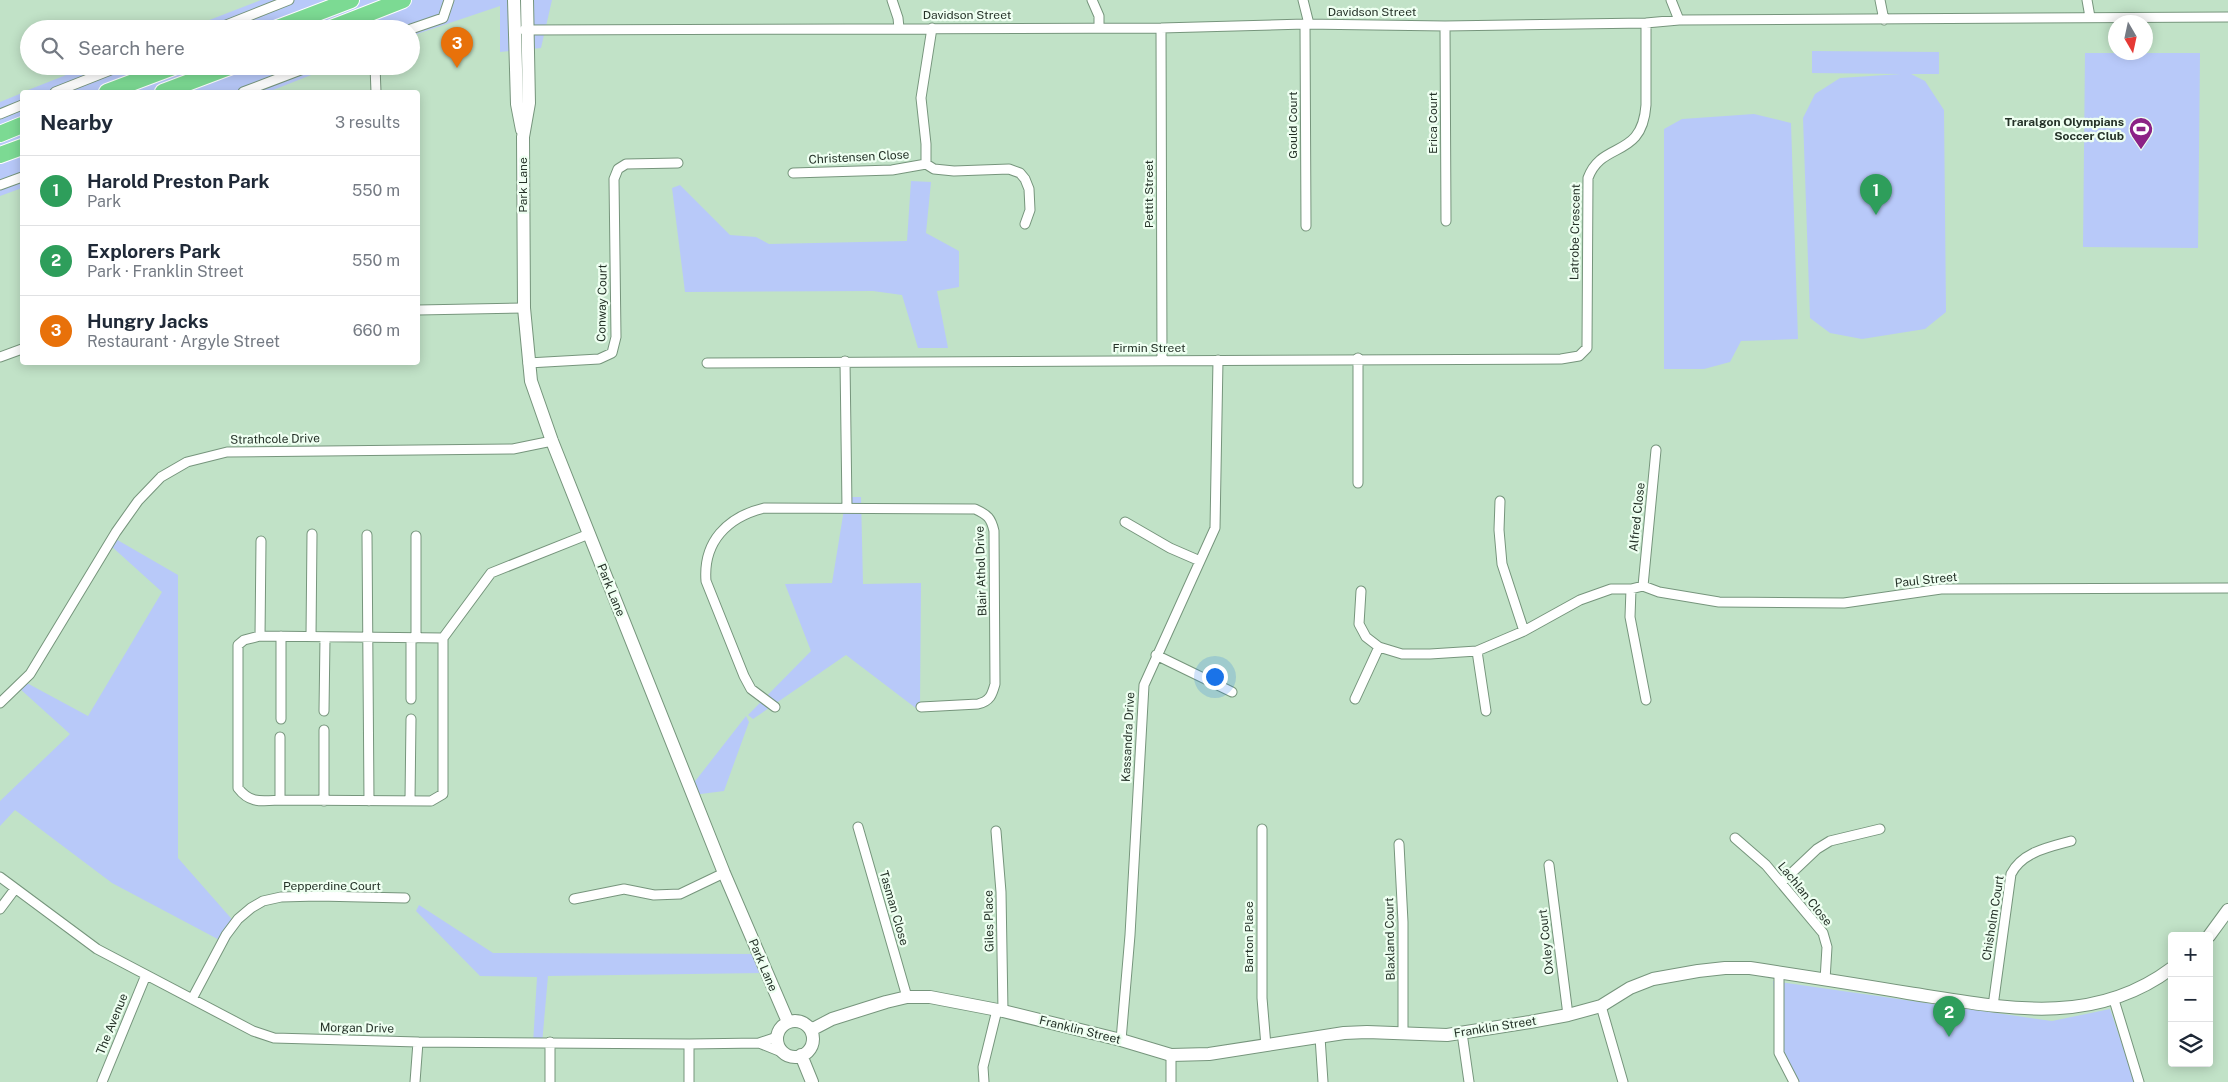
<!DOCTYPE html>
<html lang="en">
<head>
<meta charset="utf-8">
<style>
	body { margin:0; font-family:"Public Sans",sans-serif; background:#f6f6f7; color:#1f2937 }
	.controls { position:absolute; right:15px; bottom:15px; display:grid; overflow:hidden; border-radius:5px; box-shadow:0 2px 12px #0003 }
	.controls button { width:45px; height:45px; display:grid; place-items:center; padding:0; border:0; border-bottom:1px solid #e0e1e3; background:#fff; color:#1f2937; font:25px sans-serif }
	.compass { position:absolute; left:2108px; top:15px; width:45px; height:45px; border-radius:50%; background:#fff; box-shadow:0 2px 12px #0003; rotate:171deg }
	.you { position:absolute; left:1214px; top:676px; width:18px; height:18px; margin:-12px; border:4px solid #fff; border-radius:50%; background:#1a73e8; box-shadow:0 0 0 8px #1a73e833 }
	.badge { display:grid; place-items:center; width:32px; height:32px; border-radius:50%; background:#0f766e; color:#fff; font-size:16px; font-weight:700 }
	.pin { position:absolute; translate:-50% -41px; filter:drop-shadow(0 1px 2px #0008) }
	.pin::after { content:''; position:absolute; top:26px; width:18px; height:15px; background:inherit; clip-path:polygon(0 0,100% 0,50% 100%) }
	.list { margin:0; padding:0; list-style:none }
	h2 { display:flex; justify-content:space-between; align-items:center; height:65px; margin:0; padding:0 20px; font-size:21px }
	h2 small { font-size:16px; font-weight:400; color:#747a83 }
	.list li { display:grid; grid-template-columns:32px 1fr auto; gap:15px; align-items:center; box-sizing:border-box; height:70px; padding:0 20px; border-top:1px solid #e0e1e3 }
	.list b { display:block; font-size:19px; white-space:nowrap }
	.list p { margin:0; font-size:16px; white-space:nowrap; color:#747a83 }
	.list em { font-size:16px; font-style:normal; color:#747a83 }
	.icon { flex:none; width:28px; height:28px; fill:none; stroke:currentColor; stroke-width:2; stroke-linecap:round; stroke-linejoin:round }
	.map { position:relative; flex:none; width:2228px; height:1082px; overflow:hidden }
	.search { position:absolute; background:#fff; box-shadow:0 2px 12px #0003; left:20px; top:20px; width:400px; height:55px; display:flex; align-items:center; gap:12px; box-sizing:border-box; padding:0 18px; border-radius:28px; color:#747a83; font-size:19px }
	.panel { position:absolute; background:#fff; box-shadow:0 2px 12px #0003; left:20px; top:90px; width:400px; height:275px; border-radius:5px }
	.map>svg:first-child { display:block }
	.green { fill:#b8c9f9 }
	.lines { fill:none; stroke-linecap:round; stroke-linejoin:round }
	.street-casing { stroke:#76957c; stroke-width:11 }
	.secondary-casing { stroke:#76957c; stroke-width:14 }
	.highway-casing { stroke:#fff; stroke-width:18 }
	.street { stroke:#fff; stroke-width:9 }
	.secondary { stroke:#fff; stroke-width:12 }
	.highway { stroke:#7cda93; stroke-width:16 }
	.labels { text-anchor:middle; stroke-width:4.5; stroke-linejoin:round; paint-order:stroke }
	.street-label { font-size:12px; fill:#253228; stroke:#eefff1 }
	.poi-label { font-size:12px; font-weight:bold; fill:#253228; stroke:#eefff1; text-anchor:end }
</style>
</head>
<body>
<div class="map">
<svg width="2228" height="1082" viewBox="0 0 2228 1082">
	<rect width="100%" height="100%" fill="#c1e2c7"/>
	<path class="green" d="M261 0H552L541 48 500 52V6L411 36V29H186Z
		M1812 51 1939 52V74H1911L1925 81 1944 110 1946 312 1925 329 1862 339 1830 333 1810 318 1803 118 1815 94 1840 78 1901 74 1812 73Z
		M2085 53H2200L2198 248 2083 247Z
		M89 66H334L268 92H23Z
		M22 93V188L0 196V102Z
		M1754 114 1791 123 1798 339 1741 341 1730 362 1704 369H1664V129L1682 119Z
		M911 181 931 182 926 233 959 251V287L937 291 948 348H918L902 295 873 291 685 292 672 188 680 185 730 235 756 237 769 244 907 241Z
		M846 497H861L863 584 921 583 920 708 917 709 846 655 753 719 748 715 811 651 785 584 832 583Z
		M114 538 178 575V858L237 925 227 944 112 883 15 810 0 826V801L70 734 19 688 25 682 88 716 162 592 110 545Z
		M746 716 749 722 724 791 693 795 689 789Z
		M419 905 493 953 754 954 762 973 548 976 542 1044H533L537 977 480 976 416 911Z
		M1773 981 2052 1021 2110 1009 2135 1082H1795L1780 1053Z"/>
	<g class="lines">
		<g class="street-casing">
			<path id="street" d="M892 0 898 18 899 28
				M1092 0 1099 16V27
				M1303 0 1309 24
				M1671 0 1679 20
				M1880 0 1884 20
				M2087 0 2090 17
				M1305 24 1306 226
				M1445 26 1446 221
				M1161 28 1162 361
				M216 29 289 0
				M411 29 443 18 449 0
				M524 30 1161 28 1305 24 1445 26 1646 23 1679 20 2228 17
				M375 66 376 92
				M55 92 121 66
				M243 92 311 66
				M0 114 22 105
				M926 164V144L921 98 932 28
				M793 173 892 170 926 164 934 169 954 171 1009 169 1020 173 1025 179 1029 189 1030 210 1025 224
				M0 185 22 177
				M418 310 524 308
				M0 357 22 349
				M1358 358V483
				M845 361 847 508
				M528 363 599 359 612 353 616 337 614 179 618 169 626 164 678 163
				M707 363 1561 359 1579 356 1587 348 1588 178C1602 140 1642 160 1646 105V23
				M1500 501 1499 530 1502 564 1524 631
				M1125 522 1170 548 1200 561
				M367 535 369 801
				M261 541 260 636 443 638 491 573 589 534
				M1643 586 1656 450
				M1631 589 1630 617 1646 700
				M1361 591 1359 624 1366 637 1379 647 1402 654H1430L1477 651 1524 631 1580 600 1611 589H1631L1643 586 1659 592 1719 602 1844 603 1941 589 2228 588
				M260 636 244 640 238 645V788C250 804 262 801 280 800L431 801 443 794V638
				M311 636 312 534
				M416 638V536
				M1477 651 1486 711
				M1156 655 1232 692
				M411 699V638
				M1355 699 1379 647
				M0 703 30 674 116 532 138 501 161 477 187 462 227 452 513 449 552 441
				M775 707 751 689 744 676 706 581C703 542 727 517 764 508L975 509C988 515 991 518 994 531L995 684C992 695 990 701 978 704L921 707
				M324 711 325 638
				M281 719V636
				M280 800V737
				M410 800 411 719
				M324 801V730
				M858 827 907 997
				M1262 829V998L1266 1046
				M996 831 1001 892 1003 1011
				M1735 838 1766 865 1823 933 1827 947 1825 980
				M1399 844 1403 922V1034
				M1549 865 1568 1015
				M0 877 97 949 253 1031 274 1038 418 1042 689 1044 759 1043 777 1037
				M1781 883 1817 849 1830 841 1880 829
				M574 899 624 889 654 895 680 894 724 873
				M0 909 15 889
				M1779 973V1053L1794 1082
				M192 999 226 935 238 919 251 908 263 901 281 897 318 896 405 898
				M2114 1000 2139 1082
				M1601 1006 1623 1082
				M1993 1006 2011 874C2022 852 2049 847 2071 841
				M1462 1033 1469 1082
				M1320 1037 1323 1082
				M1121 1040 1130 935 1144 685 1215 528 1218 360
				M759 1043 784 1053
				M1171 1055V1082
				M102 1082 146 975
				M415 1082 418 1042
				M550 1082V1042
				M689 1082V1044
				M984 1082 983 1067 997 1010"/>
		</g>
		<g class="secondary-casing">
			<path id="secondary" d="M514 0 517 104 522 130
				M527 0 529 103 523 137 524 308 531 381 552 441 724 873 788 1022
				M2209 936 2228 910
				M777 1039a18 18 0 1 1 36 0a18 18 0 1 1-36 0Z
				M811 1030 832 1019 886 1002 907 997H930L1003 1011 1121 1040 1171 1055 1209 1054 1344 1033 1367 1032 1447 1035 1530 1022 1568 1015 1601 1006 1630 988 1653 979 1698 971 1725 968H1750C1803 976 1856 984 1908 993 2000 1007 2091 1029 2172 968
				M801 1055 812 1082"/>
		</g>
		<g class="highway-casing">
			<path id="highway" d="M275 29 351 0
				M329 29 403 0
				M107 92 176 66
				M163 92 232 66
				M0 134 22 125
				M0 155 22 147"/>
		</g>
		<use href="#street" class="street"/>
		<use href="#secondary" class="secondary"/>
		<use href="#highway" class="highway"/>
	</g>
	<defs>
		<g id="stadium-pin" transform="scale(1.25)"><path d="M0 17L-7.5 6A9.5 9.5 0 1 1 7.5 6Z" fill="#8c2286" stroke="#eefff1"/><path d="M0-5a6.5 5 0 1 0 0 10a6.5 5 0 1 0 0-10ZM-3.5-1.8h7v3.6h-7Z" fill="#fff"/></g>
	</defs>
	<g fill-rule="evenodd">
		<use href="#stadium-pin" x="2141" y="129"/>
	</g>
	<g class="labels">
		<g class="street-label">
			<text x="1372" y="16">Davidson Street</text>
			<text x="967" y="19">Davidson Street</text>
			<text transform="translate(1433 123) rotate(-90)" y="4">Erica Court</text>
			<text transform="translate(1293 125) rotate(-90)" y="4">Gould Court</text>
			<text transform="translate(859 157) rotate(-3)" y="4">Christensen Close</text>
			<text transform="translate(523 185) rotate(-90)" y="4">Park Lane</text>
			<text transform="translate(1149 194) rotate(-90)" y="4">Pettit Street</text>
			<text transform="translate(1575 232) rotate(-89)" y="4">Latrobe Crescent</text>
			<text transform="translate(602 303) rotate(-89)" y="4">Conway Court</text>
			<text x="1149" y="352">Firmin Street</text>
			<text transform="translate(275 439) rotate(-1)" y="4">Strathcole Drive</text>
			<text transform="translate(1637 517) rotate(-84)" y="4">Alfred Close</text>
			<text transform="translate(981 571) rotate(-92)" y="4">Blair Athol Drive</text>
			<text transform="translate(1926 580) rotate(-6)" y="4">Paul Street</text>
			<text transform="translate(611 590) rotate(68)" y="4">Park Lane</text>
			<text transform="translate(1128 737) rotate(-87)" y="4">Kassandra Drive</text>
			<text x="332" y="890">Pepperdine Court</text>
			<text transform="translate(1805 894) rotate(51)" y="4">Lachlan Close</text>
			<text transform="translate(894 908) rotate(74)" y="4">Tasman Close</text>
			<text transform="translate(1993 918) rotate(-81)" y="4">Chisholm Court</text>
			<text transform="translate(989 921) rotate(-91)" y="4">Giles Place</text>
			<text transform="translate(1249 937) rotate(-90)" y="4">Barton Place</text>
			<text transform="translate(1390 939) rotate(-91)" y="4">Blaxland Court</text>
			<text transform="translate(1546 942) rotate(-96)" y="4">Oxley Court</text>
			<text transform="translate(763 965) rotate(67)" y="4">Park Lane</text>
			<text transform="translate(112 1024) rotate(-68)" y="4">The Avenue</text>
			<text transform="translate(1495 1027) rotate(-9)" y="4">Franklin Street</text>
			<text transform="translate(357 1028) rotate(1)" y="4">Morgan Drive</text>
			<text transform="translate(1080 1030) rotate(14)" y="4">Franklin Street</text>
		</g>
		<g class="poi-label">
			<text x="2124" y="126">Traralgon Olympians<tspan x="2124" dy="14">Soccer Club</tspan></text>
		</g>
	</g>
</svg>
<div class="controls">
<button>+</button>
<button>−</button>
<button><svg class="icon" aria-label="layers" viewBox="0 0 24 24"><path d="M12 4l9 5-9 5-9-5zM3 14l9 5 9-5"/></svg></button>
</div>
<svg class="compass" viewBox="-18 -18 36 36"><path d="M0-13l5 13h-10z" fill="#e53935"/><path d="M0 13l5-13h-10z" fill="#747a83"/></svg>
<div class="you"></div>
<div class="pin badge" style="left:1876px;top:215px;background:#2e9e5b">1</div>
<div class="pin badge" style="left:1949px;top:1037px;background:#2e9e5b">2</div>
<div class="pin badge" style="left:457px;top:68px;background:#e8710a">3</div>
<div class="search"><svg class="icon" aria-label="search" viewBox="0 0 24 24"><circle cx="10" cy="10" r="6"/><path d="M15 15l6 6"/></svg>Search here</div>
<section class="panel">
<h2>Nearby<small>3 results</small></h2>
<ul class="list">
<li><span class="badge" style="background:#2e9e5b">1</span><div><b>Harold Preston Park</b><p>Park</p></div><em>550 m</em></li>
<li><span class="badge" style="background:#2e9e5b">2</span><div><b>Explorers Park</b><p>Park · Franklin Street</p></div><em>550 m</em></li>
<li><span class="badge" style="background:#e8710a">3</span><div><b>Hungry Jacks</b><p>Restaurant · Argyle Street</p></div><em>660 m</em></li>
</ul>
</section>
</div>
</body>
</html>
